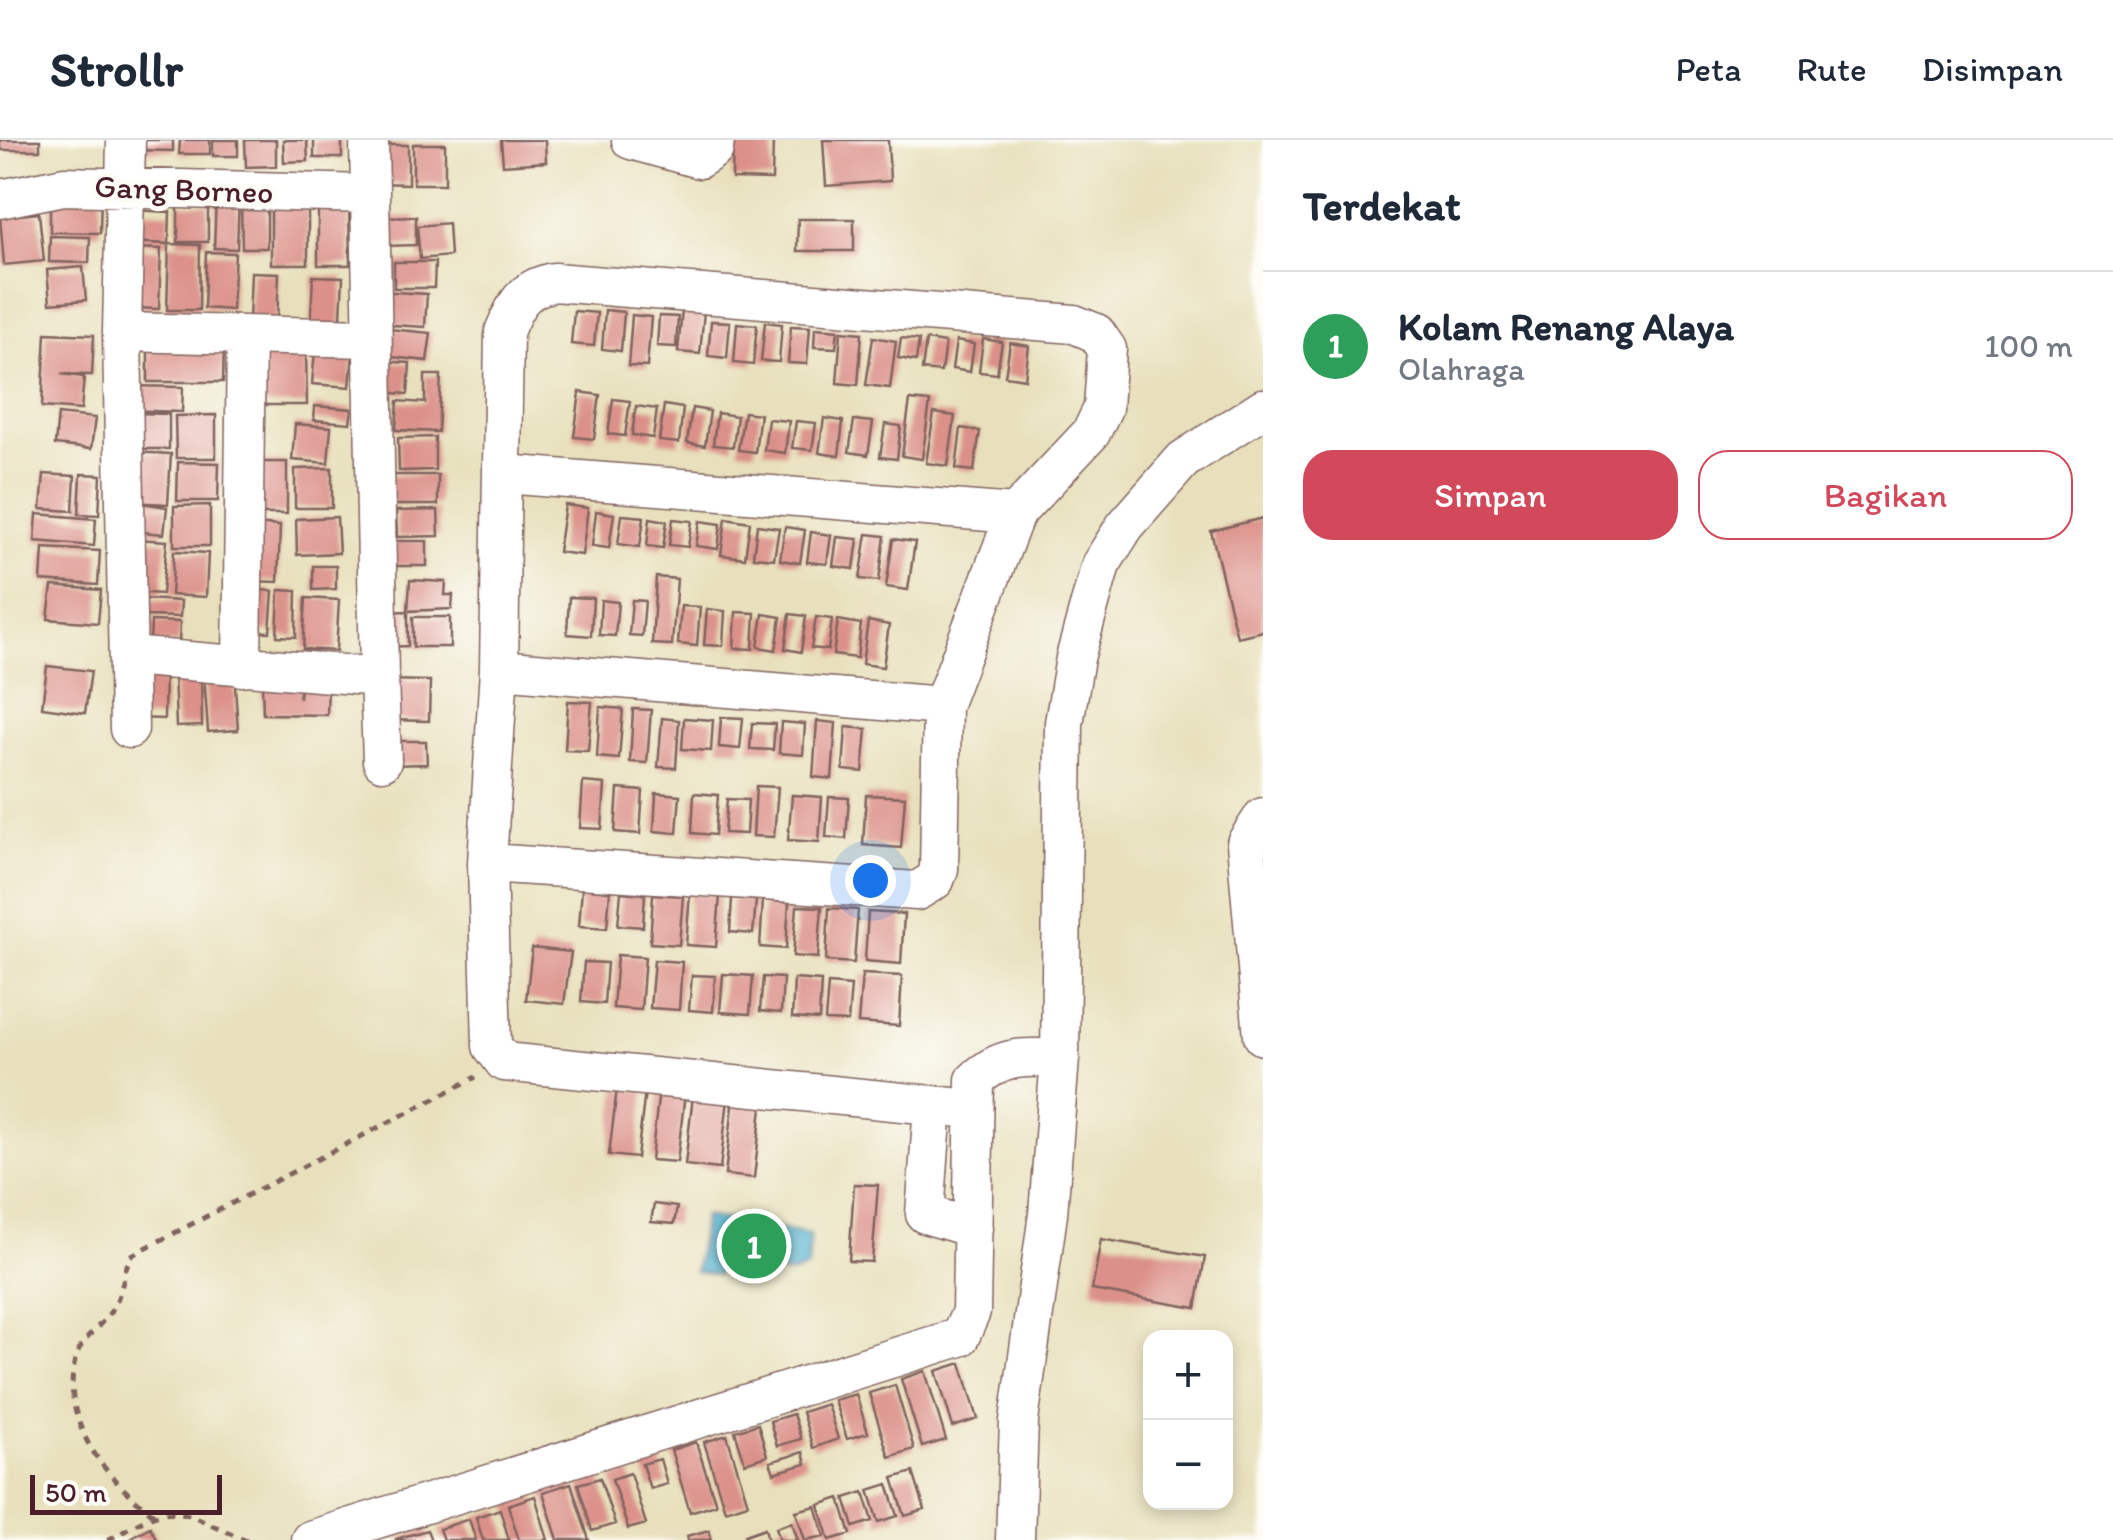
<!DOCTYPE html>
<html lang="id">
<head>
<meta charset="utf-8">
<style>
	body { margin:0; font-family:Itim,sans-serif; background:#f2f2f3; color:#1f2937 }
	.controls { position:absolute; right:30px; bottom:30px; display:grid; overflow:hidden; border-radius:20px; box-shadow:0 5px 15px #0003 }
	.controls button { width:90px; height:90px; display:grid; place-items:center; padding:0; border:0; border-bottom:2px solid #e0e1e3; background:#fff; color:#1f2937; font:50px sans-serif }
	.scale { position:absolute; left:30px; bottom:25px; width:192px; box-sizing:border-box; padding-left:10px; border:5px solid #4a1f2b; border-top:0; font-size:28px; line-height:35px; white-space:nowrap; color:#4a1f2b; -webkit-text-stroke:8px #fdfcf7; paint-order:stroke }
	.you { position:absolute; left:870px; top:740px; width:35px; height:35px; margin:-25px; border:8px solid #fff; border-radius:50%; background:#1a73e8; box-shadow:0 0 0 15px #1a73e833 }
	.badge { display:grid; place-items:center; width:65px; height:65px; border-radius:50%; background:#d1495b; color:#fff; font-size:32px; font-weight:700 }
	.pin { position:absolute; translate:-50% -50%; border:5px solid #fff; box-shadow:0 2px 10px #0006 }
	.list { margin:0; padding:0; list-style:none }
	h2 { display:flex; justify-content:space-between; align-items:center; height:130px; margin:0; padding:0 40px; font-size:42px }
	h2 small { font-size:32px; font-weight:400; color:#747a83 }
	.list li { display:grid; grid-template-columns:65px 1fr auto; gap:30px; align-items:center; box-sizing:border-box; height:150px; padding:0 40px; border-top:2px solid #e0e1e3 }
	.list b { display:block; font-size:38px; white-space:nowrap }
	.list p { margin:0; font-size:32px; white-space:nowrap; color:#747a83 }
	.list em { font-size:32px; font-style:normal; color:#747a83 }
	.actions { display:flex; gap:20px; padding:30px 40px }
	.actions a { flex:1; padding:22px 0; border:2px solid #d1495b; border-radius:30px; text-align:center; font-size:35px; color:#d1495b }
	.actions .main { background:#d1495b; color:#fff }
	.map { position:relative; flex:none; width:1263px; height:1400px; overflow:hidden }
	header { display:flex; align-items:center; gap:60px; box-sizing:border-box; height:140px; padding:0 50px; background:#fff; border-bottom:2px solid #e0e1e3 }
	header strong { font-size:48px }
	nav { display:flex; gap:55px; margin-inline-start:auto; font-size:35px }
	main { display:flex }
	aside { flex:1; background:#fff }
	.map>svg:first-child { display:block }
	.water { fill:#4eafcd; stroke:#4c677c; stroke-width:2.5 }
	.building { fill:#db9089 }
	.lines { fill:none; stroke-linecap:round; stroke-linejoin:round }
	.minor-casing { stroke:#81635e; stroke-width:41 }
	.path { stroke:#81635e; stroke-width:5; stroke-dasharray:8 8; stroke-linecap:butt }
	.minor { stroke:#fff; stroke-width:38 }
	.labels { text-anchor:middle; stroke-width:10; stroke-linejoin:round; paint-order:stroke }
	.street-label { font-size:32px; fill:#4a1f2b; stroke:#fdfcf7 }
</style>
</head>
<body>
<header>
<strong>Strollr</strong>
<nav><a>Peta</a><a>Rute</a><a>Disimpan</a></nav>
</header>
<main>
<div class="map">
<svg width="1263" height="1400" viewBox="0 0 1263 1400">
	<rect width="100%" height="100%" fill="#fdfcf7"/>
	<filter id="ink" filterUnits="userSpaceOnUse"><feTurbulence type="fractalNoise" baseFrequency=".01" numOctaves="2"/><feDisplacementMap in="SourceGraphic" scale="20" xChannelSelector="R" yChannelSelector="G"/><feConvolveMatrix kernelMatrix="1 2 1 2 8 2 1 2 1" color-interpolation-filters="sRGB"/></filter>
	<filter id="wash" filterUnits="userSpaceOnUse"><feTurbulence type="fractalNoise" baseFrequency=".0048" numOctaves="4" result="noise"/><feDisplacementMap in="SourceGraphic" scale="40" xChannelSelector="R" yChannelSelector="G"/><feGaussianBlur stdDeviation="2.25" result="paint"/><feColorMatrix in="noise" values="0 0 0 0 0 0 0 0 0 0 0 0 0 0 0 0 0 1.4 0 .05"/><feComposite in="paint" operator="in"/></filter>
	<g filter="url(#wash)">
		<rect width="100%" height="100%" fill="#e8e0bc"/>
		<path class="water" d="M704 1076 810 1094 808 1127C780 1146 758 1117 726 1120L717 1135 695 1132Z"/>
		<g id="blocks">
			<path class="building" d="M0 0H40V10H0Z
				M135 0H173V11L135 10Z
				M180 0H210V14H179Z
				M213 0H238V16H213Z
				M245 0H276V26L246 27Z
				M283 0H307L308 21 284 22Z
				M314 0H342V18H314Z
				M501 0H545L546 22 503 25Z
				M733 0H773L772 40 732 39Z
				M823 0H888L890 41 826 46Z
				M413 4H445V44H413Z
				M377 5H408V44L377 43Z
				M50 54H101L100 93 50 92Z
				M216 56 239 57 237 109 214 108Z
				M318 60H349L350 125H318Z
				M267 61V108H242L241 62Z
				M271 62H308V124H271Z
				M178 64H208V102H178Z
				M132 70 170 72 169 104 200 105 199 170H167L169 104 130 102Z
				M39 73 44 121 4 125 0 77Z
				M416 76V105L385 106 384 77Z
				M798 79H854V111H797Z
				M448 83 450 116 420 119 417 86Z
				M50 96 90 97 89 123 49 122Z
				M132 108 161 109 159 169 130 168Z
				M206 112 235 113 232 170 204 168Z
				M394 122H435L434 148H394Z
				M83 127 86 160 50 163 47 130Z
				M251 132 279 133 277 182 249 181Z
				M313 136 343 137 340 197 310 195Z
				M378 151 427 154 425 187 376 184Z
				M605 170 624 172 621 211 602 209Z
				M682 170 704 171 700 214 678 212Z
				M574 171 597 173 594 206 571 204Z
				M632 175 651 177 647 227 628 226Z
				M659 176 678 177 676 207 657 206Z
				M711 181 730 182 727 218 708 216Z
				M765 182 782 184 779 222 761 221Z
				M737 183 757 185 753 225 734 223Z
				M791 186 810 187 807 224 788 223Z
				M378 188 431 193 427 221 374 215Z
				M815 188 838 190 836 208 814 207Z
				M841 191 862 193 858 245 837 243Z
				M46 193 94 195 92 235 61 234 84 237 81 270 42 267Z
				M873 197 896 201 890 248 866 245Z
				M901 198 919 200 916 221 898 218Z
				M983 199 1002 202 997 234 979 232Z
				M926 200 945 203 941 232 922 230Z
				M148 201H224L223 242H148Z
				M956 201 974 204 970 232 952 229Z
				M1010 203 1029 206 1025 239 1005 236Z
				M315 211 353 214 350 247 312 244Z
				M264 212H306L307 265H264Z
				M379 221 410 223 408 254 378 252Z
				M425 235H441L438 292 396 290 398 261 425 263Z
				M128 246 183 247 182 272 127 270Z
				M580 252 600 255 594 299 574 297Z
				M613 259 630 261 625 296 608 294Z
				M910 260 930 262 922 319 902 316Z
				M664 265 683 268 679 303 659 301Z
				M315 266 352 269 350 283 314 280Z
				M636 266 657 269 653 298 632 295Z
				M692 268 710 271 705 306 687 303Z
				M744 272 760 274 755 312 738 310Z
				M135 273 169 274V309H134Z
				M717 273 737 276 733 307 713 305Z
				M934 273 955 276 948 326 926 323Z
				M58 274 95 278 91 309 55 305Z
				M216 275V318H176L175 276Z
				M824 278 843 281 839 316 819 313Z
				M768 279 789 281 785 313 764 310Z
				M854 280 873 282 868 315 849 312Z
				M796 281 816 283 812 310 792 308Z
				M295 284 331 287 328 323 292 320Z
				M885 284 901 286 897 319 880 317Z
				M961 288 980 291 974 331 956 329Z
				M435 297V330L399 331 398 298Z
				M130 312 171 314 168 364 128 362Z
				M178 322 219 323 218 361H177Z
				M247 322H287V374H247Z
				M332 328V368H295V329Z
				M44 334 75 336 73 371 41 369Z
				M81 334 101 335 99 375 79 374Z
				M387 335H438V365H386Z
				M135 362 167 367 164 394 131 391Z
				M210 365V406H174V366Z
				M565 365 588 368 582 415 558 412Z
				M438 370 439 396 397 397 396 371Z
				M596 371 614 374 609 408 592 406Z
				M37 374 96 379 94 406 35 401Z
				M622 375 644 377 640 407 618 404Z
				M337 377 339 413 297 415 296 379Z
				M650 378 667 381 663 408 647 406Z
				M726 378 750 382 745 418 721 415Z
				M1263 378V491L1237 497 1211 391Z
				M673 379 692 381 688 407 669 405Z
				M700 381 721 384 718 409 696 406Z
				M250 384 280 386 278 442 248 441Z
				M757 385 779 388 774 419 753 417Z
				M785 387 805 390 800 423 780 420Z
				M811 392 831 395 827 424 807 422Z
				M867 394 885 396 879 441 860 439Z
				M837 397 858 399 854 429 833 426Z
				M135 399 167 401 162 454 131 452Z
				M893 399 915 402 908 450 886 447Z
				M384 401H427V426H383Z
				M43 408 100 411 98 445 41 441Z
				M174 411 208 413 206 457 171 455Z
				M313 426H336V449L313 450Z
				M656 437 677 439 672 505 652 504Z
				M410 440 446 442 445 455H453L452 469 408 471V506L386 507 385 472 408 471Z
				M52 446 101 450 98 483 48 479Z
				M247 449 273 451 270 492 245 491Z
				M279 450 297 451 296 497 277 496Z
				M569 457 593 458 591 496 567 494Z
				M306 458 339 460 336 511 303 509Z
				M145 459 181 461 180 477 145 476Z
				M601 460 618 462 615 496 599 495Z
				M632 460 645 461 642 496 629 495Z
				M681 466 700 467 697 506 678 504Z
				M707 469 725 471 723 506 704 505Z
				M736 472 755 473 753 509 734 508Z
				M763 474 781 477 776 510 758 507Z
				M790 474 806 476 801 512 785 509Z
				M413 477H450V507H413Z
				M816 477 832 479 828 510 811 508Z
				M838 480 861 484 857 518 833 515Z
				M151 481 180 482 179 504 150 503Z
				M868 481 889 485 883 527 862 524Z
				M138 523 165 524 164 579 136 578Z
				M47 526 91 531 85 573 42 567Z
				M174 531H201L202 586 176 587Z
				M234 531 238 590 208 592 204 533Z
				M385 540 430 541 429 581 384 580Z
				M299 543V558L300 544 328 545 327 575 263 574 262 544Z
				M568 561 592 562 588 611 565 610Z
				M600 567 623 569 619 619 597 617Z
				M633 569 651 570 647 623 630 622Z
				M721 577 743 578 740 609 719 607Z
				M662 578 679 580 676 628 658 627Z
				M684 578 713 580 711 611 682 609Z
				M817 581 836 583 832 639 813 637Z
				M781 582 805 584 803 615 779 613Z
				M752 583 775 584 773 610 750 609Z
				M846 587 867 589 863 632 843 630Z
				M391 601H426L427 624 392 625Z
				M583 642 605 644 602 689 580 688Z
				M756 646 778 647 774 697 753 696Z
				M618 649 643 651 640 694 615 692Z
				M656 653 680 655 677 693 654 691Z
				M694 653 718 655 715 695 692 693Z
				M792 655 822 657 819 702 788 700Z
				M866 655 905 657 901 708 863 705Z
				M829 657 849 658 846 699 826 697Z
				M727 659 748 660 746 694 724 693Z
				M582 748 610 751 607 788 579 786Z
				M621 752 645 754 643 787 618 785Z
				M690 753 720 755 716 807 686 805Z
				M653 754 683 756 679 805 650 803Z
				M732 758 756 760 753 794 730 792Z
				M763 760 789 762 786 809 760 807Z
				M797 766 822 767 818 818 793 816Z
				M829 768 858 770 854 823 826 821Z
				M868 772 904 774 901 824 865 821Z
				M532 808 571 812 564 864 526 860Z
				M617 815 645 817 641 870 613 868Z
				M654 820 682 822 679 870 650 868Z
				M584 822 607 823 604 864 581 862Z
				M723 834 753 836 750 874 720 872Z
				M862 834 902 836 899 886 858 883Z
				M692 835 715 836 713 872 689 870Z
				M763 837 783 838 781 873 760 871Z
				M794 839 821 841 819 880 792 878Z
				M828 844 851 846 848 882 825 881Z
				M617 948 645 951 637 1018 609 1015Z
				M659 950 685 953 677 1022 651 1020Z
				M693 955 728 959 720 1029 685 1025Z
				M734 956 763 959 754 1038 725 1035Z
				M854 1044 878 1045 872 1122 849 1121Z
				M654 1064 677 1067 674 1084 651 1082Z
				M1101 1099 1205 1117 1196 1168 1092 1150Z
				M961 1223 978 1279 953 1287 936 1231Z
				M925 1231 946 1300 922 1307 901 1239Z
				M895 1245 914 1309 889 1317 869 1253Z
				M856 1254 868 1293 847 1299 834 1260Z
				M827 1264 838 1299 813 1308 802 1272Z
				M793 1274 801 1299 777 1306 770 1281Z
				M758 1284 767 1316 745 1323 735 1291Z
				M727 1295 748 1363 725 1370 704 1302Z
				M696 1302 716 1364 690 1372 671 1310Z
				M803 1312 806 1324 774 1333 770 1322Z
				M660 1319 667 1344 650 1349 642 1324Z
				M913 1332 925 1370 905 1376 893 1338Z
				M630 1333 646 1384 628 1389 612 1339Z
				M600 1338 615 1384 592 1391 578 1344Z
				M571 1343 589 1400H558L543 1352Z
				M888 1344 898 1376 879 1382 869 1350Z
				M864 1352 873 1381 854 1387 845 1358Z
				M535 1356 548 1400H519L508 1365Z
				M840 1358 851 1394 830 1400 819 1365Z
				M816 1366 825 1396 805 1400 796 1371Z
				M500 1369 509 1400H483L476 1377Z
				M469 1379 476 1400H443L439 1389Z
				M792 1382 798 1400H780L776 1387Z
				M150 1387 157 1400H132L131 1397Z
				M765 1388 768 1400H746L745 1395Z
				M427 1390 431 1400H396V1399Z
				M709 1390 712 1400H688L687 1396Z"/>
		</g>
	</g>
	<g filter="url(#ink)">
		<use href="#blocks" fill-opacity="0" stroke="#81635e" stroke-width="2.5"/>
		<g class="lines">
			<g class="minor-casing">
				<path id="minor" d="M126 0 122 192 129 589
					M631 0 699 19 714 9 715 0
					M0 59 64 46 369 54
					M122 192 369 198
					M504 334 1015 374
					M129 516 379 537 369 0
					M242 527 246 196
					M499 529 942 566
					M379 537 382 621
					M1263 677 1246 703 1263 896
					M487 723 499 529 504 192C515 164 523 148 554 142L1074 184 1096 193 1107 209 1103 268 1091 293 1015 374 942 566 939 729 935 740 917 751 487 723 492 906 504 922 972 969
					M933 966 925 1074 973 1088
					M310 1400 960 1197 971 1172 975 940C1001 915 1026 917 1060 918
					M1015 1400 1019 1281 1048 1074 1060 918 1064 583 1075 518 1101 424 1125 386 1183 320 1263 268"/>
			</g>
			<path class="path" d="M154 1374C106 1341 58 1280 76 1217 81 1199 104 1184 113 1168 122 1153 124 1132 130 1116L476 937
				M108 1400C180 1355 177 1372 247 1400"/>
			<use href="#minor" class="minor"/>
		</g>
	</g>
	<g class="labels">
		<g class="street-label">
			<text transform="translate(184 49) rotate(2)" y="11">Gang Borneo</text>
		</g>
	</g>
</svg>
<div class="controls">
<button>+</button>
<button>−</button>
</div>
<div class="scale">50 m</div>
<div class="you"></div>
<div class="pin badge" style="left:754px;top:1106px;background:#2e9e5b">1</div>
</div>
<aside>
<h2>Terdekat<small></small></h2>
<ul class="list">
<li><span class="badge" style="background:#2e9e5b">1</span><div><b>Kolam Renang Alaya</b><p>Olahraga</p></div><em>100 m</em></li>
</ul>
<div class="actions"><a class="main">Simpan</a><a>Bagikan</a></div>
</aside>
</main>
</body>
</html>
